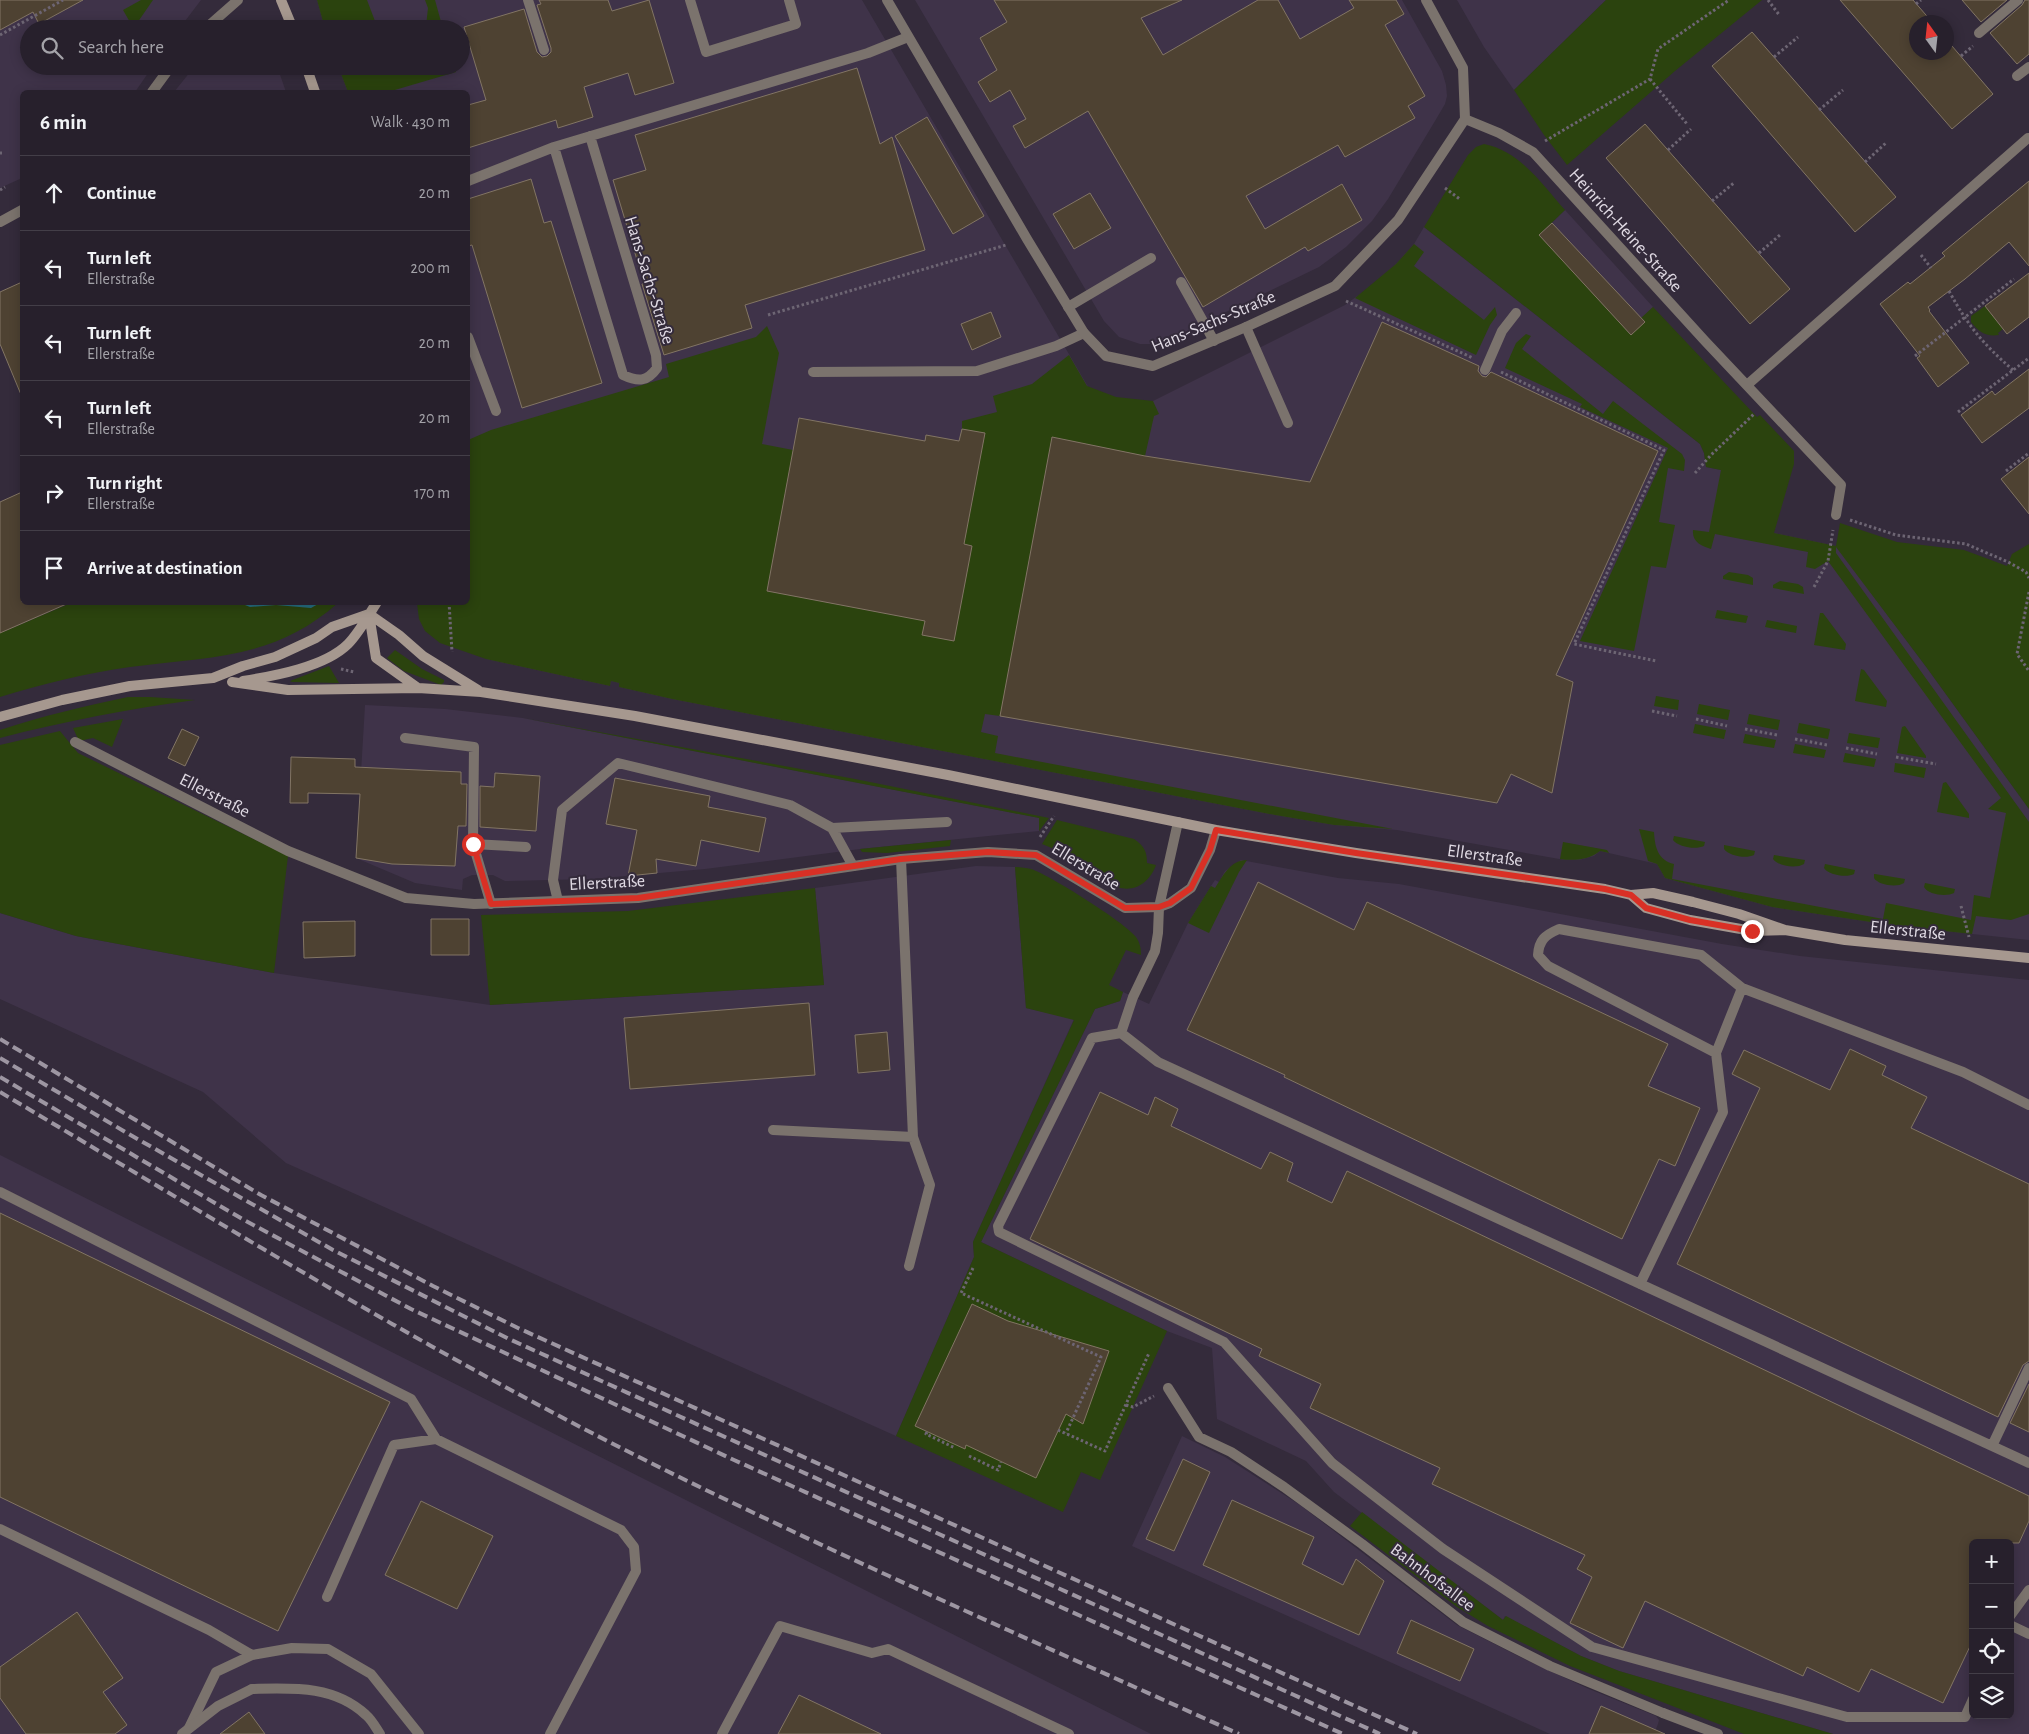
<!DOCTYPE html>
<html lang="en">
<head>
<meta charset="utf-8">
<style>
	body { margin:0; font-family:"Alegreya Sans",sans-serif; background:#2f2834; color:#f1f3f6 }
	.controls { position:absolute; right:15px; bottom:15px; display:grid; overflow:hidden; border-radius:8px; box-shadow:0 2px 12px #0003 }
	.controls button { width:45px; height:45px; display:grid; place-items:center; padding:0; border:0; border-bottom:1px solid #433e48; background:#27202c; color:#f1f3f6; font:25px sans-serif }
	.compass { position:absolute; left:1909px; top:15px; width:45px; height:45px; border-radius:50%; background:#27202c; box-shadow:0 2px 12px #0003; rotate:345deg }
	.stop { position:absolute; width:15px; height:15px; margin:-11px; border:4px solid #d93025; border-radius:50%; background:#fff }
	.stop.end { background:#d93025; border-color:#fff; box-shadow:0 1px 5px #0008 }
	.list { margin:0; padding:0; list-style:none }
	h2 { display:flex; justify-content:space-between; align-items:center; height:65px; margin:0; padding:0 20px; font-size:21px }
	h2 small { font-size:16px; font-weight:400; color:#a4a3a9 }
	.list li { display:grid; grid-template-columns:32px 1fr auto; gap:15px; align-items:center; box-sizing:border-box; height:75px; padding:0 20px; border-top:1px solid #433e48 }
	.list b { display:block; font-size:19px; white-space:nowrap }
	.list p { margin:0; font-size:16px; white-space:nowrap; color:#a4a3a9 }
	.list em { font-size:16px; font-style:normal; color:#a4a3a9 }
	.icon { flex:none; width:28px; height:28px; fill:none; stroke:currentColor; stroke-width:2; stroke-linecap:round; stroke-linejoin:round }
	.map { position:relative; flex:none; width:2029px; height:1734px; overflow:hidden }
	.search { position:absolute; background:#27202c; box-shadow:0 2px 12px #0003; left:20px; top:20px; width:450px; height:55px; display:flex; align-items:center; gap:12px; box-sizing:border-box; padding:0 18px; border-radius:28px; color:#a4a3a9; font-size:19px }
	.panel { position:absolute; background:#27202c; box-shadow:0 2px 12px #0003; left:20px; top:90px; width:450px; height:515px; border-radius:8px }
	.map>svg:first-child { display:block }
	.built { fill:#3f3349; fill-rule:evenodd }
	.green { fill:#2b430e }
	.water { fill:#256b7e }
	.building { fill:#4e4232; stroke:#827564 }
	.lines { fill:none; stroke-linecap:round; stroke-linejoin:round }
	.path { stroke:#6d6573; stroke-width:3; stroke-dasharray:2.5 2.5; stroke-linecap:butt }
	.service { stroke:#7b736d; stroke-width:10 }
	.minor { stroke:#7b736d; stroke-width:10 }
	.secondary { stroke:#a6988f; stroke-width:10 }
	.rail { stroke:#9d96a2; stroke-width:4; stroke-dasharray:10 5; stroke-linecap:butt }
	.route { stroke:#d93025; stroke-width:6 }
	.labels { text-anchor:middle; stroke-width:4; stroke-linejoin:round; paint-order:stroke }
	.street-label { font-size:18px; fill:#e0dae4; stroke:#342b3b }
</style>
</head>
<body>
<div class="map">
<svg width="2029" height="1734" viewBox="0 0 2029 1734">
	<rect width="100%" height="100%" fill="#342b3b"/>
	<path class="built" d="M0 0H201L179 29H29V66H153L135 92H22V178L0 188Z
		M317 0H862L1108 421 1153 401 1345 305 1371 286 1396 264 1414 244 1424 227 1700 444 1704 453 1706 467 1721 470 1774 533 1836 546 1927 668 2029 809V940L1897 926 1772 907 1665 878 1657 864 1600 851 1594 856 1579 860H1565L1397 830 1334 825 1275 815 672 699 619 687V683L611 681 610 686 486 659 468 602V92H348L338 66H461V29H325Z
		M915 0H1402L1442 71 1446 85 1447 96 1445 104 1435 121 1388 199 1372 221 1346 247 1319 267 1168 340 1160 344H1140L1119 337 1104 321Z
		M1457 0H1606L1514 90 1484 47Z
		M195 66H277L286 92H174Z
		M1565 210 1653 307 1642 318 1645 322 1631 335 1539 235Z
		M365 705 445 709 523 718 1040 818 1039 831 860 849 705 869 591 879 505 881 493 875H472L463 879 462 890 415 883 356 858Z
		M1241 860 1338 878 1399 884 1722 944 1800 956 2029 980V1734H1833L1619 1671 1581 1656 1505 1616 1503 1620 1334 1492 1306 1461 1217 1419 1212 1348 1167 1331 981 1242 1095 1009 1120 1001 1123 992 1149 1004 1188 923 1211 886 1215 880 1219 882 1225 871ZM1973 1543H2010V1715H1973Z
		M976 866 1015 867 1026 1008 1074 1019 973 1242 974 1257 896 1436 286 1163 203 1092 0 999V913L76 936 274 973 490 1005 824 985 815 888Z
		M0 1155 1151 1734H0Z
		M1182 1436 1225 1457 1300 1505 1457 1625 1522 1658 1589 1689 1656 1716 1659 1720 1658 1724 1654 1734H1550L1132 1546Z"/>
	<path class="green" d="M141 0H153L133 29H123L131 24 123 10Z
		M367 0 378 29H325L317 0Z
		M425 0H435L443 29H423L426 26 428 8Z
		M1606 0H1762L1675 71 1567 165 1544 135 1514 90Z
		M338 66H454L456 72 388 92H348Z
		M1484 144C1520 151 1542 184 1565 210L1539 235 1630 334 1645 322 1641 318 1653 307 1757 417 1760 415 1794 451V464L1774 533 1836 546 1840 523 1897 542 1964 550 2007 566 2012 554 2029 544V809L1927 668 1836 547V553L2029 822V914L2011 920 1976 916 1972 934 1897 926 1772 907 1665 878 1657 864 1648 861 1639 829 1654 832C1655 848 1658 860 1674 864L1672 879 1883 919 1886 903 1971 920 1974 895 1990 898 2006 813 1988 809 2001 798 1828 561 1815 569 1806 567 1808 552 1715 534 1711 549C1701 546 1692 542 1693 530L1709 532 1721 470 1706 467 1704 453 1700 444 1424 227 1468 155 1476 147Z
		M1414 244 1424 252 1414 266 1484 320 1495 307 1497 315 1490 325 1476 355 1355 298 1396 264Z
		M1985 306 2003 329 1998 333 1999 335C1986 337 1979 332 1971 322V316Z
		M767 326 779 353 762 444 793 450 767 591 925 621 923 635 954 641 972 546 964 544 985 433 962 429V421L997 412 993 396 1032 384 1069 355 1087 386 1116 397 1153 401 1159 414 1154 416 1145 456 1052 437 1000 716 985 714 981 732 998 736 995 753 1393 829 1334 825 1275 815 672 699 619 687V683L611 681 610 686 486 659 440 643 425 631 419 619 417 603 468 602V440L491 430 669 377 666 364 756 337Z
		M1526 334 1531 336 1522 349 1603 414 1613 401 1682 454 1685 460 1684 471 1668 468 1659 522 1675 525 1666 568 1651 566 1634 651 1580 641 1668 448 1580 407 1582 404 1505 368 1516 343Z
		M1729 572 1748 575 1753 578V585L1723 579V576Z
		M1780 581 1798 584 1803 587 1804 594 1773 588V585Z
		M71 603H338C273 660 211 656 130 667 86 673 42 684 0 697V627L3 632Z
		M1717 610 1748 616 1746 623 1715 618Z
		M1820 613H1823L1846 644 1845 650 1814 645Z
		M1767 620 1797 626 1796 633 1765 627Z
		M395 650 422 669 444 680V682L441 685 404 671 387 658Z
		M329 666 339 683 292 682 290 681Z
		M1861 669 1864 670 1887 701 1886 707 1855 701Z
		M1656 696 1679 700 1678 710 1654 706Z
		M128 697H150L195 700C129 709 65 721 0 738V730C42 716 85 706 128 697Z
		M1699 704 1730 710 1728 720 1697 714Z
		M1749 714 1780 720 1778 730 1747 724Z
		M523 718 855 779 1049 818 1039 831V818Z
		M123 719 112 747 93 738 79 741 73 728Z
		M1799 723 1830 729 1828 739 1797 733Z
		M1695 724 1726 730 1724 739 1693 733Z
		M1905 726 1926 756V758L1897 753 1902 727Z
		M60 731 78 753 288 856 274 973 76 936 0 913V745Z
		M1849 733 1880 738 1878 748 1847 743Z
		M1745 734 1776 740 1774 748 1743 743Z
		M1795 744 1826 750 1824 758 1793 753Z
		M1845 753 1876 759 1874 767 1843 762Z
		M1895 763 1926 768 1924 778 1894 772Z
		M1946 782 1969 814V818L1937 812 1943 783Z
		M1057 820 1134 839C1144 846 1147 851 1147 863L1156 865C1150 882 1135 893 1117 887 1110 885 1102 879 1096 875 1079 864 1062 851 1042 844Z
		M1674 836 1705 842 1704 846C1696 850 1678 847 1673 840Z
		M951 840 950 846 887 853 862 852 860 849Z
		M1563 842 1607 850 1609 853 1600 851C1589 860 1573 861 1560 859Z
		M1724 845 1755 851 1754 855C1746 859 1729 856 1724 849Z
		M1774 855 1805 860 1804 864C1796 869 1778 866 1773 859Z
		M1247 860 1239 872 1209 933 1188 923 1211 886 1215 888C1223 876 1230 860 1247 860Z
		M1825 864 1855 870 1854 874C1847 878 1828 875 1824 868Z
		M1015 867C1020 867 1026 868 1031 869 1048 874 1126 923 1136 937 1140 943 1141 948 1141 955L1126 950 1109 985 1123 992 1120 1001 1095 1009 981 1242 1167 1331 1100 1480 1081 1472 1063 1512 896 1436 974 1257 973 1242 1074 1020 1026 1008Z
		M1874 874H1875L1905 879 1904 883C1897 888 1878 885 1874 878Z
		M1925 883 1955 889 1954 893C1947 897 1928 895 1924 887Z
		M815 888 824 985 490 1005 481 915 628 911Z
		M1362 1512 1503 1620 1506 1616 1581 1656 1619 1671 1833 1734H1744L1570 1666 1488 1626 1457 1607 1350 1526Z"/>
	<path class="water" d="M240 603H320L311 608 276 605 250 607Z"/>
	<path class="building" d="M0 0H83L39 24 33 12 0 30Z
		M539 0H608L612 11 649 0 674 83 635 95 628 73 584 87 593 117 558 128 556 120 468 148V105L486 100 464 27 524 9 537 52 542 57 547 56 551 52V48L537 5 541 4Z
		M994 0H1182L1141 18 1163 55 1258 0H1278L1300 39 1354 8 1349 0H1396L1404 14 1385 25 1425 96 1408 106 1415 118 1345 157 1338 145 1246 196 1265 229 1342 184 1362 220 1308 251 1305 247 1203 307 1088 111 1025 148 1013 126 1026 119 1010 90 990 102 978 82 997 70 980 38 1007 22Z
		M1840 0H1913L1932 22H1916V52H1946V39L1993 94 1952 129Z
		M1962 0H2007L1981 22Z
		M2025 0H2029V54L2017 64 1990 33 2022 5Z
		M1752 32 1896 197 1855 232 1712 66Z
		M857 68 880 144 892 137 925 250 745 305 752 328 664 355 642 284 644 283 613 180 646 170 635 135Z
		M927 117 984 216 953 234 895 136Z
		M1645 124 1790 289 1750 324 1606 158Z
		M531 179 544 223 551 221 602 383 522 408 472 245 468 246V199Z
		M2029 181V266L2009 242 1965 279 1928 307 1930 310 1929 311 1969 363 1938 387 1917 358 1920 356 1880 304 1908 282 1910 284 1945 256 1942 253Z
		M1090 193 1111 228 1074 249 1053 214Z
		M1552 223 1645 322 1631 335 1539 235Z
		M2029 273V317L2007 334 1985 306Z
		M22 282V397L0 344V292Z
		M991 312 1001 337 972 350 961 324Z
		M1382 322 1479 366 1478 371 1482 376 1486 377 1491 372 1658 451 1556 675 1573 682 1552 793 1511 774 1497 803 1000 716 1052 437 1145 456 1310 482Z
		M2029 369V408L1982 443 1961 415 1992 391 1995 395Z
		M799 418 925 441 926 435 959 441 962 429 985 433 964 544 972 546 954 641 922 635 925 621 767 591Z
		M2029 457V514L2001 479Z
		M22 492V602H71L0 633V502Z
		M182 729 199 737 185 766 168 758Z
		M291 757 355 759V767L461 772V784H467L466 826H458L455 866 392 864 356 858 360 794 308 793V803H290Z
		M495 773 540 776 536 831 480 827V786L494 787Z
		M615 778 710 796 708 807 766 818 759 852 701 840 696 866 656 859 657 873 628 876 637 830 606 824Z
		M1258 882 1354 930 1367 902 1668 1044 1648 1086 1700 1108 1675 1166 1659 1159 1622 1239 1284 1077 1285 1075 1187 1030Z
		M431 919H469V955H431Z
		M355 921V956L304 958 303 922Z
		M809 1003 815 1075 630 1089 624 1018Z
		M887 1032 890 1070 858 1073 855 1035Z
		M1850 1049 1886 1066 1882 1075 1927 1097 1911 1128 2029 1184V1361L2023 1365 1998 1417 1677 1264 1760 1088 1732 1074 1744 1050 1830 1090Z
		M1100 1092 1148 1115 1155 1097 1178 1109 1171 1126 1261 1169 1270 1152 1293 1163 1287 1181 1332 1203 1347 1171 2029 1496V1521L2019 1543H1973V1640L1943 1703 1871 1669 1859 1692 1807 1667 1803 1676 1645 1601 1623 1648 1570 1623 1592 1577 1577 1569 1585 1555 1432 1484 1440 1468 1310 1408 1321 1384 1259 1356 1262 1349 1030 1239Z
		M0 1213 390 1402 278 1631 0 1497Z
		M972 1304 1008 1321 1109 1351 1083 1424 1066 1414 1036 1478 966 1445 965 1449 915 1426Z
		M2029 1384V1432L2010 1423Z
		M1183 1459 1210 1472 1174 1551 1146 1539Z
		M1232 1500 1314 1537 1302 1564 1343 1585 1356 1559 1384 1581 1359 1635 1203 1565Z
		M421 1501 493 1536 457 1609 385 1575Z
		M77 1612 123 1678 103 1692 127 1725 115 1734H26L0 1698V1667Z
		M1411 1620 1474 1649 1460 1681 1397 1653Z
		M799 1695 881 1734H778Z
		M1601 1706 1665 1734H1589Z
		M249 1712 265 1734H220Z"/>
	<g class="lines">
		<path class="path" d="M1768 0 1780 16
			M1916 4 1921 0
			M0 35 63 0
			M1961 56 1973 46
			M1774 57 1798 37
			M1650 79 1687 124
			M1819 110 1843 90
			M1545 141 1650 79 1658 49 1729 0
			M1668 150 1691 129
			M0 153H2
			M1865 162 1887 142
			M1445 188 1461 200
			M0 190 5 187
			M1712 201 1735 182
			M1759 253 1780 235
			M1921 255 1931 268
			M1949 291C1968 326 1983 344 2013 370
			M1346 301 1473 358
			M768 315 1006 245
			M1915 356 2014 279
			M1501 372 1664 450 1574 644 1656 661
			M1958 412 2029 358
			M2006 471 2029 453
			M1695 473 1711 455 1754 414
			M1850 520 1896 535 1966 544 2008 562 2026 572 2029 578
			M1814 587 1828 561 1833 530
			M2029 592 2017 654 2029 671
			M449 602 452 652
			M341 669 354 672
			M1652 711 1677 716
			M1696 719 1727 726
			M1745 729 1777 735
			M1795 739 1827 745
			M1846 748 1877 754
			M1896 757 1936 764
			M1040 837 1054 816
			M1961 906 1969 937
			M973 1268 961 1293 1101 1357 1066 1433
			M1126 1405 1133 1407 1154 1396
			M1058 1430 1105 1451 1149 1353
			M927 1432 926 1434 955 1448
			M969 1456 998 1470 1001 1462"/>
		<path class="service" d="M528 0 544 50
			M690 0 706 52 796 24 789 0
			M1979 33 2018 0
			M2017 76 2029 67
			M554 147 623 375C638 382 647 382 657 368L656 355 590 136
			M468 181 554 147 868 53 908 37
			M1181 282 1214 341
			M1068 307 1151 258
			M1246 327 1288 423
			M468 337 496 411
			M1485 370 1502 331 1516 313
			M813 372 977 371 1056 346 1084 333
			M405 738 474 747 473 844 491 904
			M832 828 947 822
			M473 844 526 847
			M558 901 553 880 562 810 618 763 790 805 832 828 853 866
			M1159 907 1158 933 1155 951 1133 997 1121 1033 1158 1062 2029 1463
			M1121 1033 1092 1038 998 1226 999 1232 1224 1342 1332 1463 1443 1549 1592 1647 1847 1717H1965L1973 1699
			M1716 1053 1548 966 1538 955C1539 940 1545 935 1559 929L1701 955 1742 988 1963 1072 2029 1105
			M773 1130 913 1137 901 859
			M0 1192 411 1399 436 1439 621 1530 634 1547 636 1571 550 1734
			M909 1266 930 1185 913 1137
			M1640 1284 1723 1112 1716 1053 1742 988
			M1168 1388 1199 1437 1231 1452 1284 1487 1362 1544 1463 1622 1550 1666 1663 1713
			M1992 1446 2029 1368
			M0 1529 209 1630 252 1655
			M327 1597 394 1445 436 1439
			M2010 1616 2029 1590
			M2010 1625 2029 1634
			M252 1689C292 1688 334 1685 366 1715 372 1720 376 1728 380 1734
			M189 1728 216 1672 252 1655 292 1648 328 1649 371 1674 419 1734
			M722 1734 780 1626 872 1653 888 1649 1069 1734"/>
		<path class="minor" d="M887 0 1027 239 1084 333 1106 356 1153 366 1246 327 1335 286 1398 220 1465 119 1463 68 1426 0
			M205 29 238 0
			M152 92 171 66
			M1465 119 1499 133 1533 152 1705 341 1841 485 1836 515
			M0 222 22 210
			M1747 385 2028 138
			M75 742 288 851 406 898 474 904 638 898 901 859 988 852 1036 855 1125 908 1159 907 1170 903 1191 888 1210 850 1216 830
			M1159 907 1178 822
			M1663 1713 1718 1734
			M182 1734 218 1706 252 1689"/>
		<path class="secondary" d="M281 0 293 29
			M306 66 315 92
			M369 614 399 635 423 656 478 690
			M369 614 376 658 418 688
			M243 681C274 676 325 667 348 644 359 633 368 616 377 602
			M232 682 288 690 418 688 481 692 635 716 948 775 1216 830 1356 853 1605 889 1631 895 1653 893 1693 902 1739 914 1785 930
			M0 717 62 700 130 686 213 678 243 666 275 657 316 638 332 627 369 614
			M1631 895 1646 908 1690 920 1752 931 1785 930 1845 940 2029 958"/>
		<path class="rail" d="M0 1039 261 1195 433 1286 518 1328 1417 1734
			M0 1058 127 1133 333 1250 509 1339 1380 1734
			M0 1077 244 1220 411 1309 734 1460 1343 1734
			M0 1092C219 1222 436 1357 665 1470 854 1563 1047 1647 1239 1734"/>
	</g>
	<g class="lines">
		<path class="route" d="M473 844 491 904 638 898 901 859 988 852 1036 855 1125 908 1159 907 1170 903 1191 888 1210 850 1216 830 1356 853 1605 889 1631 895 1646 908 1690 920 1752 931"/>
	</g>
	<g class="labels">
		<g class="street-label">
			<text transform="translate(1626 230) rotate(48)" y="6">Heinrich-Heine-Straße</text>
			<text transform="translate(650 280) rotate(73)" y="6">Hans-Sachs-Straße</text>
			<text transform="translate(1213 321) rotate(-23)" y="6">Hans-Sachs-Straße</text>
			<text transform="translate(215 795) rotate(27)" y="6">Ellerstraße</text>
			<text transform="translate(1485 855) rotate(8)" y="6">Ellerstraße</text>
			<text transform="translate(1086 866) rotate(31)" y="6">Ellerstraße</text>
			<text transform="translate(607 882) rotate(-3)" y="6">Ellerstraße</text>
			<text transform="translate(1908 930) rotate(6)" y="6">Ellerstraße</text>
			<text transform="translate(1433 1577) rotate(37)" y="6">Bahnhofsallee</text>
		</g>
	</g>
</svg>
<div class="controls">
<button>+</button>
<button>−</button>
<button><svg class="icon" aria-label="locate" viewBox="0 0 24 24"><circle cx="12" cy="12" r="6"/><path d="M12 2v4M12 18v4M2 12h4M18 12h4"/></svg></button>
<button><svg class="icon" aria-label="layers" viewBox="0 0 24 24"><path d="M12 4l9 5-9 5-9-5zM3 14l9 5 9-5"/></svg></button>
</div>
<svg class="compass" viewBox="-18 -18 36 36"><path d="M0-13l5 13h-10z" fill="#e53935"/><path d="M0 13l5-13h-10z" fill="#a4a3a9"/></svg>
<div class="stop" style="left:473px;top:844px"></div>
<div class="stop end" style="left:1752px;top:931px"></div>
<div class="search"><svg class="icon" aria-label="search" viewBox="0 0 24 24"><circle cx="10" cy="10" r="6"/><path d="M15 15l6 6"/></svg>Search here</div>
<section class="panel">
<h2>6 min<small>Walk · 430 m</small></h2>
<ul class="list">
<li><svg class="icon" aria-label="ahead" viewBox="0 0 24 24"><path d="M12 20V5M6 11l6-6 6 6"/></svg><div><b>Continue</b></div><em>20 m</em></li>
<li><svg class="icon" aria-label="left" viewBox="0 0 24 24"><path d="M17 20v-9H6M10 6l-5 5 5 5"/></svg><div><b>Turn left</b><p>Ellerstraße</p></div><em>200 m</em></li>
<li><svg class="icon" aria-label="left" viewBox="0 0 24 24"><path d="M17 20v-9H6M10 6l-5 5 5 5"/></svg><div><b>Turn left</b><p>Ellerstraße</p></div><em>20 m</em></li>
<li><svg class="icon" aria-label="left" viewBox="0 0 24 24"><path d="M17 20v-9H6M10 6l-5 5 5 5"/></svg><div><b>Turn left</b><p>Ellerstraße</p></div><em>20 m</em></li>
<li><svg class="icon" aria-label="right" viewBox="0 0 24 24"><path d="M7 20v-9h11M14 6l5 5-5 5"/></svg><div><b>Turn right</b><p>Ellerstraße</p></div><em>170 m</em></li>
<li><svg class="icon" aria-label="arrive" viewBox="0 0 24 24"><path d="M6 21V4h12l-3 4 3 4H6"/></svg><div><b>Arrive at destination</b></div></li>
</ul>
</section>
</div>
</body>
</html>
